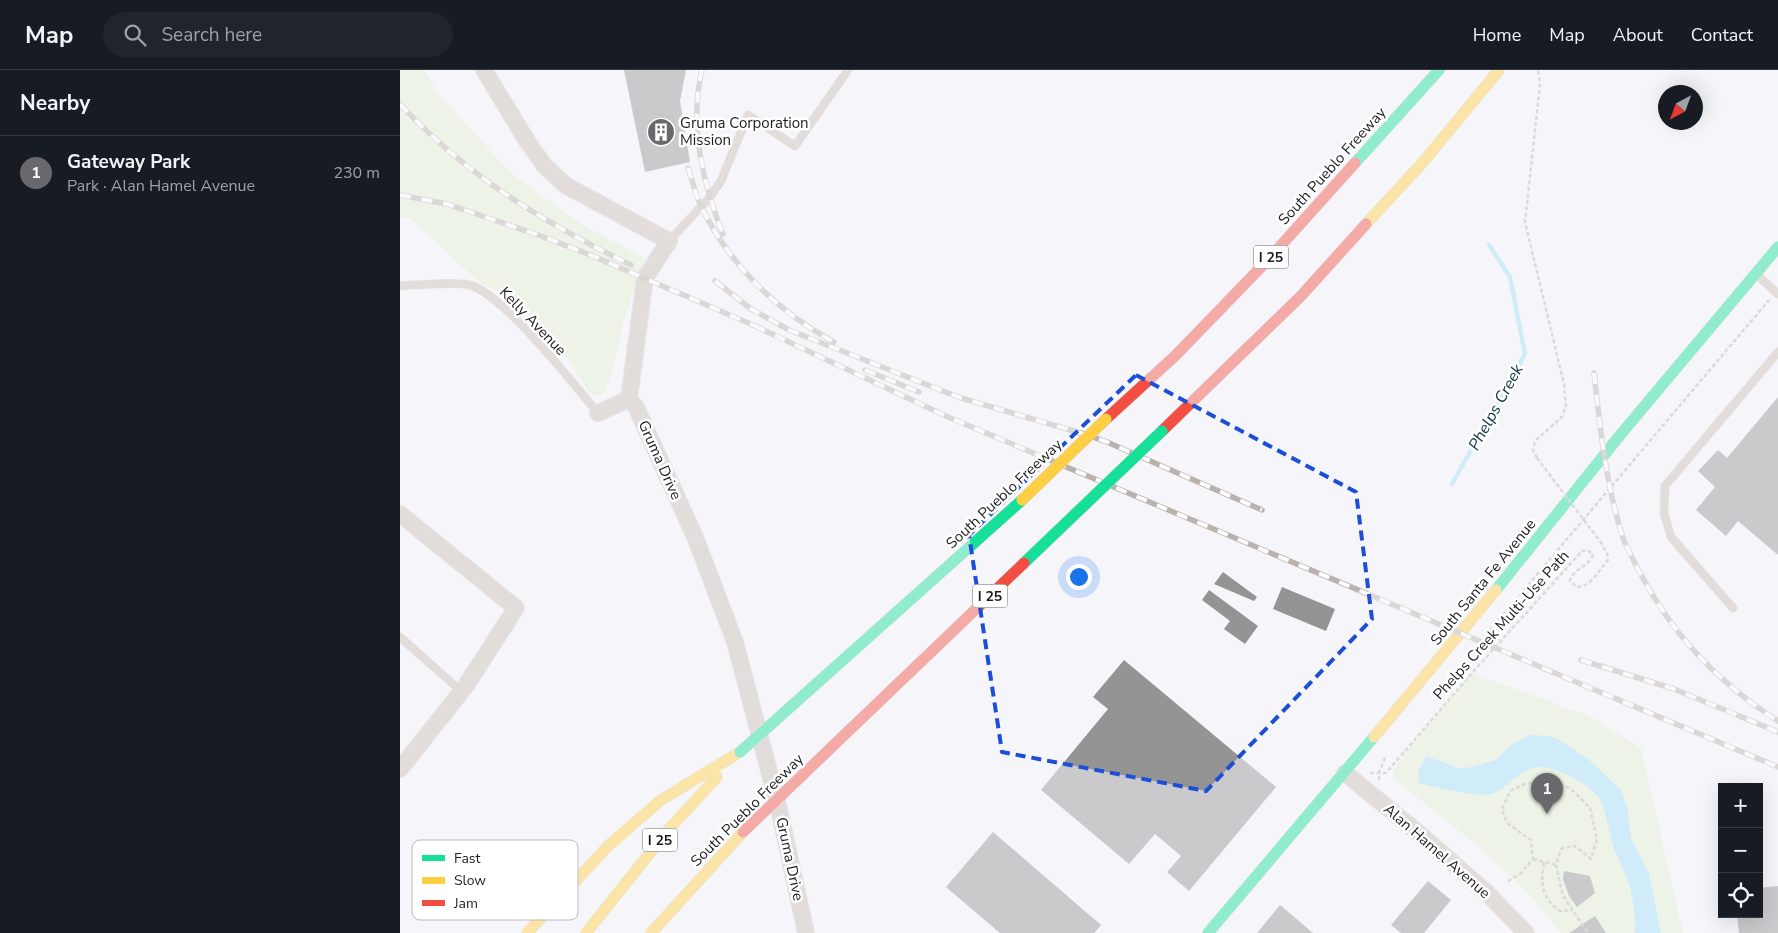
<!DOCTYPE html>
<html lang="en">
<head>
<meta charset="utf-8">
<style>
	body { margin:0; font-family:"Nunito Sans",sans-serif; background:#20242c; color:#f1f3f6 }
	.controls { position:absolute; right:15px; bottom:15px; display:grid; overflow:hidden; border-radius:0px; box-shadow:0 5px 20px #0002 }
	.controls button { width:45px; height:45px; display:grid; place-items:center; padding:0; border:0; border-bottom:1px solid #363941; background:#171b24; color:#f1f3f6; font:25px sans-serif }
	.compass { position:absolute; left:1258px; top:15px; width:45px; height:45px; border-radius:50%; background:#171b24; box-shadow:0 5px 20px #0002; rotate:221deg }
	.you { position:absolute; left:678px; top:506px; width:18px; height:18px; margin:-12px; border:4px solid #fff; border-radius:50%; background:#1a73e8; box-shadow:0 0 0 8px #1a73e833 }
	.badge { display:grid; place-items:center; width:32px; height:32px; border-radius:50%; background:#69686c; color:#fff; font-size:16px; font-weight:700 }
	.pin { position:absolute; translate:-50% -41px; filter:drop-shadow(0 1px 2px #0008) }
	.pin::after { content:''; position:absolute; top:26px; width:18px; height:15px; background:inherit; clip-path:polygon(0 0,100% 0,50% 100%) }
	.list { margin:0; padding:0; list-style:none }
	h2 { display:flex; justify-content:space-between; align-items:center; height:65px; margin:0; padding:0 20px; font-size:21px }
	h2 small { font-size:16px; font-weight:400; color:#9ea1a6 }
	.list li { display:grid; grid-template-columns:32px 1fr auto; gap:15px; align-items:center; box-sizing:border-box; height:75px; padding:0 20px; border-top:1px solid #363941 }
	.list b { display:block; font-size:19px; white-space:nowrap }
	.list p { margin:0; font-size:16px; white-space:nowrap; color:#9ea1a6 }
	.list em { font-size:16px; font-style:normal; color:#9ea1a6 }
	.icon { flex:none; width:28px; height:28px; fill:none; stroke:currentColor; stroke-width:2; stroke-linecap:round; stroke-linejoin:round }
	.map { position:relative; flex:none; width:1378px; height:863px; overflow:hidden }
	header { display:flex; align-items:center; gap:30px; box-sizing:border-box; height:70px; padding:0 25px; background:#171b24; border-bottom:1px solid #363941 }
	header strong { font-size:24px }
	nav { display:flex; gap:28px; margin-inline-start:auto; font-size:18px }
	.search { width:350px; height:45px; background:#20242c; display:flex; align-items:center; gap:12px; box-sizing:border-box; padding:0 18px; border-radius:28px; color:#9ea1a6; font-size:19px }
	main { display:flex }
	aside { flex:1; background:#171b24 }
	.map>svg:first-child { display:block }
	.green { fill:#e2f0cf }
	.water { fill:#a2e1fc }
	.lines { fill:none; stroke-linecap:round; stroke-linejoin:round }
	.stream { stroke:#a2e1fc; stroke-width:4.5 }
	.building { fill:#959494 }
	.lane-casing { stroke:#d4d3d6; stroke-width:9 }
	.street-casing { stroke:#d4d3d6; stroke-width:18 }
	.fast-casing { stroke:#d4d3d6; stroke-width:12 }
	.slow-casing { stroke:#d4d3d6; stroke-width:12 }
	.jam-casing { stroke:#d4d3d6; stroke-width:12 }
	.path { stroke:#bfb5b1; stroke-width:2.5; stroke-dasharray:4 2.5; stroke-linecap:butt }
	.lane { stroke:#cbbdb3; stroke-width:8 }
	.street { stroke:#cbbdb3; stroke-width:16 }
	.fast { stroke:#16e098; stroke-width:11 }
	.slow { stroke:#ffcf43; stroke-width:11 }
	.jam { stroke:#f24e42; stroke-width:11 }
	.rail-casing { stroke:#bab2ae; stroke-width:5.5 }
	.rail { stroke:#fff; stroke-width:4; stroke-dasharray:11; stroke-linecap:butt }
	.fast-bridge-casing { stroke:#d4d3d6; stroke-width:12; stroke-linecap:butt }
	.slow-bridge-casing { stroke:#d4d3d6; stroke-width:12; stroke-linecap:butt }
	.jam-bridge-casing { stroke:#d4d3d6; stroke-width:12; stroke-linecap:butt }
	.path-bridge { stroke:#bfb5b1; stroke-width:2.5; stroke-dasharray:4 2.5; stroke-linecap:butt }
	.fast-bridge { stroke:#16e098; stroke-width:11 }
	.slow-bridge { stroke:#ffcf43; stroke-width:11 }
	.jam-bridge { stroke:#f24e42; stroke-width:11 }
	.marked { fill:none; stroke:#1d4ed8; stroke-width:4; stroke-dasharray:10 6; stroke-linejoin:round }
	.labels { text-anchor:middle; stroke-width:5; stroke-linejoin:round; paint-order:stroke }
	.shield { fill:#fff; stroke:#616063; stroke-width:1 }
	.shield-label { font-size:14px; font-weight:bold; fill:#1d1c20 }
	.poi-label { font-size:15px; fill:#1d1c20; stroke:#fff; text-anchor:start }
	.street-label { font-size:15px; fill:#1d1c20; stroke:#fff }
	.water-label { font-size:16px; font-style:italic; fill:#083342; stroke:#fff }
	.key { fill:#fff; stroke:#bbbbbc; stroke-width:1 }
	.key-label { font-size:14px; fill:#1d1c20 }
</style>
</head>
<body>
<header>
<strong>Map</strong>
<div class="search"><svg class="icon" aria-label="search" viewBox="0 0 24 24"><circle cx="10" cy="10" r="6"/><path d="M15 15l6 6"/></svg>Search here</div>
<nav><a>Home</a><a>Map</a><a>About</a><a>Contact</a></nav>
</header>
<main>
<aside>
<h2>Nearby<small></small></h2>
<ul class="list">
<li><span class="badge">1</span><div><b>Gateway Park</b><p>Park · Alan Hamel Avenue</p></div><em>230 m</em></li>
</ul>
</aside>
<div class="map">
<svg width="1378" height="863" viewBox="0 0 1378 863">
	<rect width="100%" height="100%" fill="#f6f5fa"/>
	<path class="green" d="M0 0H25L39 25 113 105 187 158 245 188 225 246 210 309 202 326 190 324 166 286 104 224 78 211 10 148 0 147Z
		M1072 603 1189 646 1241 678 1283 863H1161L1130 825 1079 777 998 712 992 703 1006 681Z"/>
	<path class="water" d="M1128 665 1150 666 1159 670 1187 688 1221 720 1227 737 1231 768 1249 803 1261 863H1235C1235 843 1233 822 1225 803 1221 794 1216 785 1213 776 1209 762 1206 740 1199 728 1190 714 1156 697 1140 697 1121 698 1109 716 1094 723 1078 729 1036 717 1019 713L1018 702 1026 686 1061 699 1075 696 1095 690 1110 676Z"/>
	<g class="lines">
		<path class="stream" d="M1052 414 1125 284 1110 207 1089 175"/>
	</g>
	<path class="building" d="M224 0H286L280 31 290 92 245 102Z
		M1378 327V485L1338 451 1326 466 1296 440 1315 417 1298 401 1318 380 1327 388Z
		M823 502 857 527 854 531 814 514Z
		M882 517 935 539 926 561 873 539Z
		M809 520 858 556 845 574 824 559 830 551 802 530Z
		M724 590 876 717 789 821 767 802 781 786 755 764 729 794 641 720 708 639 693 627Z
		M593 762 701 855 694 863H600L546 817Z
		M1164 801 1190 806 1195 823 1177 837 1169 826 1163 809Z
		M1028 811 1051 830 1024 863H1001L991 855Z
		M1378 816V863H1339L1337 844H1359V818Z
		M880 835 913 863H857Z
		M1195 846 1206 863H1169Z"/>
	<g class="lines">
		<g class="lane-casing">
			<path id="lane" d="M269 171 310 127 321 111 348 45 395 76 448 0
				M1357 205 1378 224
				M0 216C18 215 52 211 69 215 102 222 174 315 198 343
				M1333 538 1271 467 1264 443 1265 416 1378 282
				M0 567 61 621"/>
		</g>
		<g class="street-casing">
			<path id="street" d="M84 0 127 71 144 95 165 115 269 171 245 208 229 329
				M229 329 236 337 295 467 335 572 379 739 406 863
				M198 343 229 329
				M0 444 116 538 65 617 0 699
				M945 703 1021 765 1087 823 1126 863"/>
		</g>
		<g class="fast-casing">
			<path id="fast" d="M955 93 1039 0
				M1096 520 1221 364 1378 177
				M808 863 974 667"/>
		</g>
		<g class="slow-casing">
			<path id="slow" d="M966 154 1024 91 1099 0
				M974 667 1096 520
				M127 863 208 776 261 730 340 682
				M186 863 269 759 317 707
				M251 863 343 762"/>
		</g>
		<g class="jam-casing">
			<path id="jam" d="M706 349 775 286 867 191 955 93
				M762 361 901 226 966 154"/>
		</g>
		<path class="path" d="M1137 388 1133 380 1135 371 1162 347 1166 335 1164 314 1125 152 1140 15 1138 0
			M1090 560 1369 230
			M970 703H986L1072 603 1182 481 1188 480 1193 485C1189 497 1172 499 1170 511L1177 517C1191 517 1199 500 1208 490L1207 484 1202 474
			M979 710V703L986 685
			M1133 789 1156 795
			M1144 793C1140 813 1142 829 1160 841L1173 840
			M1108 811 1119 805 1133 789 1131 770 1107 753 1102 739 1110 721 1125 714 1150 711 1170 718 1190 738 1197 769 1191 789 1175 776 1161 779 1156 795 1163 826 1188 863"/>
		<use href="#lane" class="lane"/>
		<use href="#street" class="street"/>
		<use href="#fast" class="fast"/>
		<use href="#slow" class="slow"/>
		<use href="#jam" class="jam"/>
		<g class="rail-casing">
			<path id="rail" d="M302 0C289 54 303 114 323 164
				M0 34C68 107 143 152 231 195
				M288 98C292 109 295 123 300 134 328 193 376 241 434 272
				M0 125 47 134 141 166 193 186 360 258
				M315 211 351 239 389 260 558 327 684 364 707 372 862 440
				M355 256 548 347 1378 697
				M465 300 519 322
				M1194 303C1200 358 1206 415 1223 468 1227 478 1233 489 1238 499 1270 562 1318 613 1378 651
				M1181 590 1274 619 1378 662"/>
		</g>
		<use href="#rail" class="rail"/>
		<g class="fast-bridge-casing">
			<path id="fast-bridge" d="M624 493 762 361
				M340 682 622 430"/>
		</g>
		<g class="slow-bridge-casing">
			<path id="slow-bridge" d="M622 430 706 349"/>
		</g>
		<g class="jam-bridge-casing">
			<path id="jam-bridge" d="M343 762 624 493"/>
		</g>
		<path class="path-bridge" d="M1137 388 1202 474"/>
		<use href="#fast-bridge" class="fast-bridge"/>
		<use href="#slow-bridge" class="slow-bridge"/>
		<use href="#jam-bridge" class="jam-bridge"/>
	</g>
	<path d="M0 0H1378V863H0ZM736 305 956 422 972 549 806 721 602 682 569 465Z" fill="#f6f5fa" fill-opacity=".55" fill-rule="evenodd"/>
	<path class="marked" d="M736 305 956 422 972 549 806 721 602 682 569 465Z"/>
	<defs>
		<g id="building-disc" transform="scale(1.4375)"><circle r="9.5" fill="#69686c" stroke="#fff"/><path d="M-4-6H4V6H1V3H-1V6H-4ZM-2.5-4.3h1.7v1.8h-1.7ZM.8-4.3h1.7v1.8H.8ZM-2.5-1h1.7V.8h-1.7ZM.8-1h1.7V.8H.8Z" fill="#fff"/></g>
	</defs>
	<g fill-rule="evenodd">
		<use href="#building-disc" x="261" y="62"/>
	</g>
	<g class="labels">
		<g class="shield">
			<rect x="853.5" y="175.5" width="35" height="23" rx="4"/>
			<rect x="572.5" y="514.5" width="35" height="23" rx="4"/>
			<rect x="242.5" y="758.5" width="35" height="23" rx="4"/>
		</g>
		<g class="shield-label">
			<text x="871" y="192">I 25</text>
			<text x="590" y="531">I 25</text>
			<text x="260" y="775">I 25</text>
		</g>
		<g class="poi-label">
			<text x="280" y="58">Gruma Corporation<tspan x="280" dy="17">Mission</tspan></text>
		</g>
		<g class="street-label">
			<text transform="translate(932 96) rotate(-48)" y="5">South Pueblo Freeway</text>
			<text transform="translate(133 251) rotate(46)" y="5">Kelly Avenue</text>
			<text transform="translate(260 390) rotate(66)" y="5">Gruma Drive</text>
			<text transform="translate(604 424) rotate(-43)" y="5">South Pueblo Freeway</text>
			<text transform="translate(1083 512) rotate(-51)" y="5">South Santa Fe Avenue</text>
			<text transform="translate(1101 555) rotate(-48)" y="5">Phelps Creek Multi-Use Path</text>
			<text transform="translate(347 740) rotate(-45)" y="5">South Pueblo Freeway</text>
			<text transform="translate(1037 781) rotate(41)" y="5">Alan Hamel Avenue</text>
			<text transform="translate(390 789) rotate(78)" y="5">Gruma Drive</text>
		</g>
		<g class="water-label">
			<text transform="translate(1095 337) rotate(-61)" y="6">Phelps Creek</text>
		</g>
	</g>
	<rect x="12" y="770" width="166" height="80" rx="8" class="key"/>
	<rect x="22" y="785" width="23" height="6" fill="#16e098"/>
	<rect x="22" y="807" width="23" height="7" fill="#ffcf43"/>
	<rect x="22" y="830" width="23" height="6" fill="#f24e42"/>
	<g class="key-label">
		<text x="54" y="793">Fast</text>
		<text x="54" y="815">Slow</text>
		<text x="54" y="838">Jam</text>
	</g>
</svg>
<div class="controls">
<button>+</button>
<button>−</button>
<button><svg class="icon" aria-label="locate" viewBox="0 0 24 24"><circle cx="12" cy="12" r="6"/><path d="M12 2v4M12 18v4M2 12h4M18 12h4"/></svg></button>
</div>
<svg class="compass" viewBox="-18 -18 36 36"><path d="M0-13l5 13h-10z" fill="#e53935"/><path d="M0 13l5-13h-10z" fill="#9ea1a6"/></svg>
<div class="you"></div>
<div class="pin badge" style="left:1147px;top:744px">1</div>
</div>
</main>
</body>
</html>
